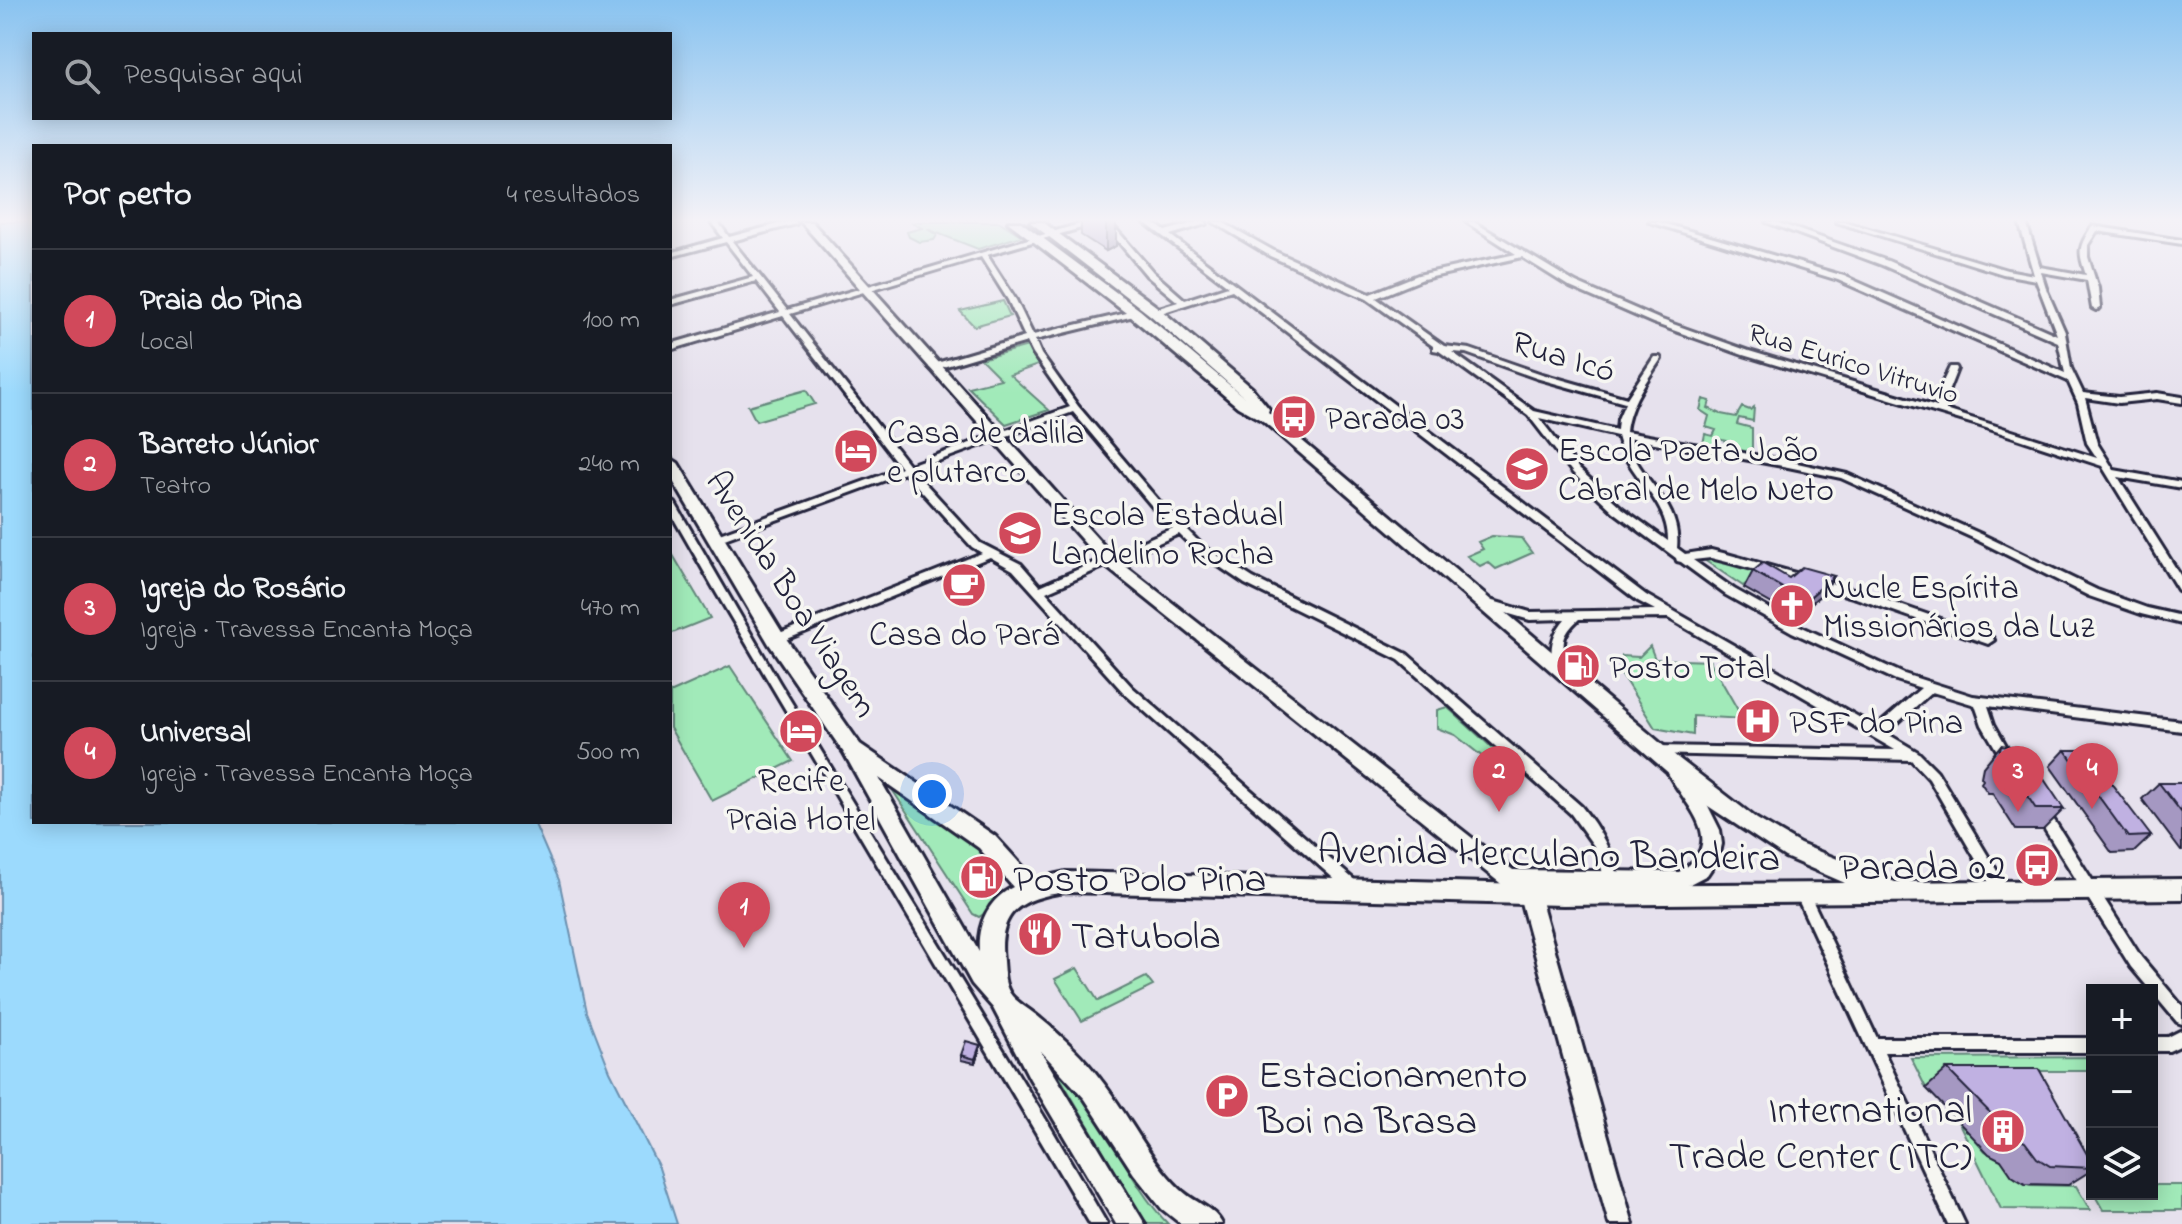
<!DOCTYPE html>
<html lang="pt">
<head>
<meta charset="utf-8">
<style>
	body { margin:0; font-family:"Indie Flower",sans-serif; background:#20242c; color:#f1f3f6 }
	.controls { position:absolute; right:24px; bottom:24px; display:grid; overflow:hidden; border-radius:0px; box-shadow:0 4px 20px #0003 }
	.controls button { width:72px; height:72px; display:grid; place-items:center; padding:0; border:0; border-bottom:2px solid #363941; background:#171b24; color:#f1f3f6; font:40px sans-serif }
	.you { position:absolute; left:932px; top:794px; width:28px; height:28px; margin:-20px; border:6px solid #fff; border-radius:50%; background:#1a73e8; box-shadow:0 0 0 12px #1a73e833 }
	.badge { display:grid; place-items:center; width:52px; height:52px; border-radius:50%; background:#d1495b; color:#fff; font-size:26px; font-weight:700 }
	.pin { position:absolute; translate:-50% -66px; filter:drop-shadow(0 2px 4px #0008) }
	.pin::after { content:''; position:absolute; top:42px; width:28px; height:24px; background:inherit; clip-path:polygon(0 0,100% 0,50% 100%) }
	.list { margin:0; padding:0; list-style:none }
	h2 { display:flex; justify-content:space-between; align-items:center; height:104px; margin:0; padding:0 32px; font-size:34px }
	h2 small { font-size:26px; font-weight:400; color:#9ea1a6 }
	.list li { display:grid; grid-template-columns:52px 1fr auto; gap:24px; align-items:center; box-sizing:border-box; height:144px; padding:0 32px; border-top:2px solid #363941 }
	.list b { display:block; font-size:30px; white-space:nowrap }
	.list p { margin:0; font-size:26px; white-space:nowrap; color:#9ea1a6 }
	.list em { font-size:26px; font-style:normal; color:#9ea1a6 }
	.icon { flex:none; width:44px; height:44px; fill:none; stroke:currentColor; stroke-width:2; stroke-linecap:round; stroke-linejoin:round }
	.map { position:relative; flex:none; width:2182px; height:1224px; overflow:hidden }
	.search { position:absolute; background:#171b24; box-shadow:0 4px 20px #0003; left:32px; top:32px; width:640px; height:88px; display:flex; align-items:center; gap:20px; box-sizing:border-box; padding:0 28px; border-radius:0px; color:#9ea1a6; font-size:30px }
	.panel { position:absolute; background:#171b24; box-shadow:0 4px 20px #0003; left:32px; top:144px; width:640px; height:680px; border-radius:0px }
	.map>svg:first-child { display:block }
	.green { fill:#a1eab9; stroke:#62867a; stroke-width:2 }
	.water { fill:#9cdafd; stroke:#6b90af; stroke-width:2 }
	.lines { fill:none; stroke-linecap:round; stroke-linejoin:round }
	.street-casing { stroke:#22223b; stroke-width:6 }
	.secondary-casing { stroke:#22223b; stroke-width:6 }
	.primary-casing { stroke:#22223b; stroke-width:6 }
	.street { fill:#f6f6f2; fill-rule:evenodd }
	.secondary { fill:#f6f6f2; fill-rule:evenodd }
	.primary { fill:#f6f6f2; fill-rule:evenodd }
	.wall { fill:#a598c2; stroke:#22223b; stroke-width:2 }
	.shaded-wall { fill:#867c9e; stroke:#22223b; stroke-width:2 }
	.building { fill:#c0b1e2; stroke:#22223b; stroke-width:2 }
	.labels { text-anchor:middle; stroke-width:7; stroke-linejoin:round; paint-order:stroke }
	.far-street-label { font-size:28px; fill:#22223b; stroke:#f6f6f2 }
	.street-label { font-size:34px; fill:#22223b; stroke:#f6f6f2 }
	.poi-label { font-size:34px; fill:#22223b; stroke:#f6f6f2; text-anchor:start }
	.near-street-label { font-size:40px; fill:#22223b; stroke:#f6f6f2 }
	.near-poi-label { font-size:40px; fill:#22223b; stroke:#f6f6f2; text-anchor:start }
</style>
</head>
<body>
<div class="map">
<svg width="2182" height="1224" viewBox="0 0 2182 1224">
	<rect width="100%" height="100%" fill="#e6e1ed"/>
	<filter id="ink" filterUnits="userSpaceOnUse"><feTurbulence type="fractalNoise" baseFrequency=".0125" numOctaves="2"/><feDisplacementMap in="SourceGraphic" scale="16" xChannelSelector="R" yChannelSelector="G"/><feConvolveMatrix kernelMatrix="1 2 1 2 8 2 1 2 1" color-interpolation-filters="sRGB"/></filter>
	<g filter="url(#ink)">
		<path class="green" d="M916 222H1000L1022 236 978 249 927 229 937 235 934 240 919 242 909 237 907 232 922 228 912 223Z
			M1003 301 1010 316 974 326 960 311Z
			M1028 346 1038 365 1010 375 1049 410 1006 424 968 387 1001 379 981 359Z
			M806 390 815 404 756 421 748 406Z
			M1703 399 1710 401 1708 408 1721 414 1736 417 1742 407 1750 410 1754 407 1753 421 1739 418 1737 424 1752 428V454L1726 450V441L1718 439 1717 449 1693 445V442L1703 444 1705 434 1713 436 1716 430 1706 427 1709 416 1700 410Z
			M1492 536 1521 538 1532 553 1496 569 1488 562 1480 566 1467 556 1483 549 1478 542Z
			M670 550 710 618 670 634Z
			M1698 556 1762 567 1758 575 1743 586Z
			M1650 646 1655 659 1710 661 1743 719 1693 716V735L1655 728 1621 674 1622 656 1639 657Z
			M730 666 793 761 712 801 670 728V693Z
			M1447 707 1509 763 1498 769 1455 735 1437 728V710Z
			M882 774 975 843 982 853 992 855 1011 873 988 889 999 904 979 917 973 914Z
			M1077 968 1098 1001 1146 977 1153 986 1082 1021 1055 979Z
			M2092 1057V1071H2015L2023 1088H1926L1911 1058Z
			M1049 1059C1102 1102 1121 1175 1168 1224H1148L1143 1218Z
			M1954 1113 1985 1151 2001 1160 2016 1179 2030 1185 2076 1186 2090 1210 2001 1209Z
			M2152 1185H2182V1210H2103L2094 1194H2152Z"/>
		<path class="water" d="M0 222H34V822H534L559 880 587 1012 610 1071 659 1168 677 1224H0Z"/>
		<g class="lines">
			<g class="street-casing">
				<path id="street" d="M711 222H718L729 237 786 222H796V224L732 241 787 310 1086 222H1095V224L987 255 1016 300 1033 335 1135 311 1139 313 1138 315 1035 340 1041 354 1078 406 1164 507 1203 546 1253 578 1407 654 1581 806C1600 829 1612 852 1619 881L1617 885 1612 887 1607 885 1594 846 1571 814 1399 660 1245 584 1195 550 1179 534 1046 592 1132 687 1359 884 1361 888 1359 892 1354 894 1349 892 1124 693 1013 570 990 557 780 642H772L770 639 772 636 982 553 972 547 905 473 719 541H711L710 539 711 537 901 468 783 316 670 350V344L780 312 756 281 670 305V300L753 277 726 242 670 257V253L723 238ZM981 257 1008 300 1025 337 930 365 929 367 933 370 936 369 1027 342 1033 354 1070 407 909 465 790 314ZM1073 412 1156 511 1173 528 1040 586 1021 564 980 543 913 470Z
					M1102 222H1110L1153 272 1185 300 1228 286 1144 222H1152L1165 231 1197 222H1206V224L1170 235 1646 595 1876 727 1921 688 1896 680 1792 632 1726 595 1681 562 1677 561 1676 558 1614 512 1573 473 1528 415 1439 351 1433 350V346L1367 299 1270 256 1213 222H1222L1276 252 1370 294 1418 275 1516 254 1466 222H1474L1576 283 1659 319 1749 351 1937 407 1938 392 1949 369 1950 367H1956L1957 369 1948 392 1946 410 2097 458 2087 443 2078 403 2068 381 1838 280 1649 222H1659L1844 276 2065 373 2058 342 1882 265 1766 222H1776L1888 261 2057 335 2036 280 2003 274 1836 222H1846L2007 270 2034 275 2019 222H2026L2040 267 2086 275C2078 250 2078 249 2092 226L2182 240V244L2097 231 2088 245V257L2098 288 2100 308 2096 310 2092 308 2087 280 2041 272 2047 291 2065 332 2071 368 2083 393 2119 397 2157 393 2182 397V403L2157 399 2119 403 2085 398 2097 443 2114 470 2182 482V488L2118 477 2182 578V591L2178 590 2102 466 1977 425 1743 355 1653 323 1570 287 1522 257 1423 279 1376 298 1444 346 1470 349 1542 374 1627 398 1654 357H1660L1661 359C1646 382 1629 404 1626 432L1788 461 1847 474 1981 534 2097 590 2147 608 2182 616V624L2141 614 2089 596 1973 538 1841 478 1788 467 1627 438C1637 481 1682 500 1677 548L1685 554 1711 550 1727 554 1860 591 1992 637 1994 640 1988 644 1853 597 1727 562 1711 558 1693 560 1734 589 1800 626 1904 674 1973 696 2182 721V731L1988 706 1994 724 2013 758 2011 761 2007 763 2003 761 1982 725 1975 705 1932 692 1886 733 1918 752 1937 771 2006 886 2008 890 2006 894 2001 896 1996 894 1929 779 1911 760 1651 754 1649 751 1651 748 1655 746 1895 750 1668 618 1579 619C1556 640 1567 644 1563 669H1555C1548 650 1552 634 1565 619L1530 620 1482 606 1481 603 1482 600 1486 599 1530 612 1655 610 1638 601 1232 290 1158 314H1152V310L1178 302 1147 276ZM1452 352 1466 353 1536 378 1625 403 1618 419 1617 430 1534 411ZM1539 418 1617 436C1626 475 1669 500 1668 541L1622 508 1579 469Z
					M670 500 675 503 779 682 1051 1128 1107 1224H1090L717 594 670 512Z
					M2042 808 2047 809 2141 957 2182 1006V1024L2177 1022 2131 967 2037 817 2036 813 2037 809Z
					M1802 887 1807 889 1877 1038H2092V1052H1884L1965 1224H1948L1795 893 1797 889Z
					M2182 1030V1045L2169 1051H2152V1037H2168Z"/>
			</g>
			<g class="secondary-casing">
				<path id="secondary" d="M801 222H812L1114 557 1513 870 1679 872C1729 842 1686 807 1668 773L1671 768 1677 766 1683 768 1703 796 1720 830 1722 844 1719 857 1707 875 1682 888 1534 887 1539 894 1633 1224H1609L1520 899 1104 565Z"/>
			</g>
			<g class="primary-casing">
				<path id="primary" d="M1008 222H1021L1140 310 1245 398 1150 315 1030 222H1043L1160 309 1252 388 1269 409 1268 412 1678 758 1757 819 1800 844 1895 882 2182 879V899L1563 905 1066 892C1020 898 997 912 1003 961 1004 974 1004 986 1012 996 1019 1004 1032 1011 1041 1019 1063 1037 1084 1057 1101 1080 1129 1115 1148 1158 1180 1189 1193 1202 1215 1208 1222 1224H1181L1162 1209 1134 1174 1085 1099 1040 1050 1145 1224H1116L1030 1079 993 1008 972 984 844 753 769 644 670 476V458L678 463 783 634 860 744 995 836 1034 879 1066 872 1563 885 1845 883 1785 857 1702 802 1263 421 1238 407 1130 316ZM879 778 979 848 1013 887C988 900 977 924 979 952Z"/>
			</g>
			<use href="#street" class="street"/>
			<use href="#secondary" class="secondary"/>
			<use href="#primary" class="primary"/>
		</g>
		<path class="wall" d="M1081 222H1116V246L1106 251 1081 235Z
			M1753 571 1789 578 1834 576 1824 592 1795 617 1744 588Z
			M2001 745 2064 809 2043 830H2016L1992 793H1988L1981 783 1983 780 1981 777 1983 767Z
			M2065 750 2151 836 2134 852 2112 853 2050 766Z
			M2159 783H2182V851H2181L2142 799Z
			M980 1045V1050L975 1063 961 1060V1055Z
			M1947 1069 2092 1163V1170L2068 1185 2025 1184 2012 1176 2001 1160 1989 1154 1926 1088Z"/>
		<path class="shaded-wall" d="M1106 222H1116V246L1106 251Z
			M1834 576 1824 592 1795 617 1805 601Z
			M980 1045V1050L975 1063V1059Z"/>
		<path class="building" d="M1763 563 1789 578 1802 567 1834 576 1805 601 1753 571Z
			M2001 745 2017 747 2023 756 2027 754 2064 809H2036L2011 771H2007L1999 761H2003L1999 755Z
			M2065 750H2086L2151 836 2128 837Z
			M2159 783H2182V813Z
			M966 1041 980 1045 975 1059 961 1055Z
			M1947 1069H2039L2092 1163V1168L2050 1166 2037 1158 2025 1142 2013 1136Z"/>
	</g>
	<linearGradient id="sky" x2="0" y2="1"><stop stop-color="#89c3f0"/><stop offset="0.56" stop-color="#f4f2f7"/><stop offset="1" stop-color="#f4f2f7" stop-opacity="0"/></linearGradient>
	<rect width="2182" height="393" fill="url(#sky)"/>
	<defs>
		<g id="bus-disc" transform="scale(2.3)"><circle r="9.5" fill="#d1495b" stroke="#f6f6f2"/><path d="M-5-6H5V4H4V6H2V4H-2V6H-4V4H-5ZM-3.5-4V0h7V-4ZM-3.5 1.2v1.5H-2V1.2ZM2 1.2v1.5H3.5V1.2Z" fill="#fff"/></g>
		<g id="hotel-disc" transform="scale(2.3)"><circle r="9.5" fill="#d1495b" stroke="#f6f6f2"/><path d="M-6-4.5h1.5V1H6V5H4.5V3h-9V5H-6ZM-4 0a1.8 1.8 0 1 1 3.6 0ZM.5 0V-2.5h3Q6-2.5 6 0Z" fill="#fff"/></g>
		<g id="school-disc" transform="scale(2.3)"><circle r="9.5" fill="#d1495b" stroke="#f6f6f2"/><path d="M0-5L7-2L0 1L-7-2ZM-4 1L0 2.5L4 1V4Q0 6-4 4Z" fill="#fff"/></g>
		<g id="cafe-disc" transform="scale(2.3)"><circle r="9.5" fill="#d1495b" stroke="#f6f6f2"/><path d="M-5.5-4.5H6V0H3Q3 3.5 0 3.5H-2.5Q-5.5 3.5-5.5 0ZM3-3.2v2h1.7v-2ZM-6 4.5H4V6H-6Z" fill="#fff"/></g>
		<g id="church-disc" transform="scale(2.3)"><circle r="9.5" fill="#d1495b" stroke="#f6f6f2"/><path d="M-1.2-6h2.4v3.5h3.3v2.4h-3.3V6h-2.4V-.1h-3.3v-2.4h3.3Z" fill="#fff"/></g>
		<g id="fuel-disc" transform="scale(2.3)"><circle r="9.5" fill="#d1495b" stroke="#f6f6f2"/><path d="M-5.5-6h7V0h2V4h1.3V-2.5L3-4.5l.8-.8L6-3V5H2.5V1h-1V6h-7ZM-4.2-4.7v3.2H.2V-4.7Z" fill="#fff"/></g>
		<g id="hospital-disc" transform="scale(2.3)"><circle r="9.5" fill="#d1495b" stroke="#f6f6f2"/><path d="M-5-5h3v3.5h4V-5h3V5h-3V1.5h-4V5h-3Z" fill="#fff"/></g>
		<g id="restaurant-disc" transform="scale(2.3)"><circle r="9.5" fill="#d1495b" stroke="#f6f6f2"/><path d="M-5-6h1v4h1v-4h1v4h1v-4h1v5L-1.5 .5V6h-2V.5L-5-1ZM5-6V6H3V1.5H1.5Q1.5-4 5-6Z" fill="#fff"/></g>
		<g id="parking-disc" transform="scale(2.3)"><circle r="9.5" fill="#d1495b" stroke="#f6f6f2"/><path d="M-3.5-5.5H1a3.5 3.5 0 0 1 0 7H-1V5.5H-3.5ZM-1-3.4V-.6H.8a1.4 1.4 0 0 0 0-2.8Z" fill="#fff"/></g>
		<g id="building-disc" transform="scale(2.3)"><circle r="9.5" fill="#d1495b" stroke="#f6f6f2"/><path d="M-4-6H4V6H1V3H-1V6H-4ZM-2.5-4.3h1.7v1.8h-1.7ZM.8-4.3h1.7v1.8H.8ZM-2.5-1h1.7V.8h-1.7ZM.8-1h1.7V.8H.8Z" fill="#fff"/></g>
	</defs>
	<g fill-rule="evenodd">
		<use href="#bus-disc" x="1294" y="417"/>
		<use href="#hotel-disc" x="856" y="451"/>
		<use href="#school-disc" x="1527" y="469"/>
		<use href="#school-disc" x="1020" y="533"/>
		<use href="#cafe-disc" x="964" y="585"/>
		<use href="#church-disc" x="1792" y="606"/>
		<use href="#fuel-disc" x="1578" y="666"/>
		<use href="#hospital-disc" x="1758" y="721"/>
		<use href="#hotel-disc" x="801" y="731"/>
		<use href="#bus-disc" x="2037" y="865"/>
		<use href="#fuel-disc" x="982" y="877"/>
		<use href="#restaurant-disc" x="1040" y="934"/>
		<use href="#parking-disc" x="1227" y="1096"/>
		<use href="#building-disc" x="2003" y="1131"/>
	</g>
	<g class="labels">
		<g class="far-street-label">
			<text transform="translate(1854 362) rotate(17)" y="10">Rua Eurico Vitruvio</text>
		</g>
		<g class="street-label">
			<text transform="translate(1564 355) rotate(17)" y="12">Rua Icó</text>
			<text transform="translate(793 593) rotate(57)" y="12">Avenida Boa Viagem</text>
		</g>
		<g class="poi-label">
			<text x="1325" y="429">Parada 03</text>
			<text x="887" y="443">Casa de dalila<tspan x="887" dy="39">e plutarco</tspan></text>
			<text x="1558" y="461">Escola Poeta João<tspan x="1558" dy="39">Cabral de Melo Neto</tspan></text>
			<text x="1051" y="525">Escola Estadual<tspan x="1051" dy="39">Landelino Rocha</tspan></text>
			<text x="1823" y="598">Nucle Espírita<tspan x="1823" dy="39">Missionários da Luz</tspan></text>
			<text x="964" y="645" text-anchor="middle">Casa do Pará</text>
			<text x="1609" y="678">Posto Total</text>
			<text x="1789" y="733">PSF do Pina</text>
			<text x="801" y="791" text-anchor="middle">Recife<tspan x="801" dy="39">Praia Hotel</tspan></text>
		</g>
		<g class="near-street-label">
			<text transform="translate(1549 852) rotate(1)" y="14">Avenida Herculano Bandeira</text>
		</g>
		<g class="near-poi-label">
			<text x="2006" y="879" text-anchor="end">Parada 02</text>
			<text x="1013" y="891">Posto Polo Pina</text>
			<text x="1071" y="948">Tatubola</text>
			<text x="1258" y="1087">Estacionamento<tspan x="1258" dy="46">Boi na Brasa</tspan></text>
			<text x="1972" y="1122" text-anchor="end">International<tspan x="1972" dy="46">Trade Center (ITC)</tspan></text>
		</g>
	</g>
</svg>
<div class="controls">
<button>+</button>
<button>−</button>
<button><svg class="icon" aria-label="layers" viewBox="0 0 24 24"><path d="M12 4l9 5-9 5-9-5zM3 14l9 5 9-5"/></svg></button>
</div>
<div class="you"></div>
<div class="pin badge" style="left:744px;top:948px">1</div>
<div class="pin badge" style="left:1499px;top:812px">2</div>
<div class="pin badge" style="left:2018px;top:812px">3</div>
<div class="pin badge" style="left:2092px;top:809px">4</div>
<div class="search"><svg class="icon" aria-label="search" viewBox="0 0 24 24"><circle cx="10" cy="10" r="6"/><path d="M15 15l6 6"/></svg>Pesquisar aqui</div>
<section class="panel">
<h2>Por perto<small>4 resultados</small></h2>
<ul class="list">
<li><span class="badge">1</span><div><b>Praia do Pina</b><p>Local</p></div><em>100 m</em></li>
<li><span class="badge">2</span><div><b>Barreto Júnior</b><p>Teatro</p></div><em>240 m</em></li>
<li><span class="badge">3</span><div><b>Igreja do Rosário</b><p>Igreja · Travessa Encanta Moça</p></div><em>470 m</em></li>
<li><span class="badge">4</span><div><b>Universal</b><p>Igreja · Travessa Encanta Moça</p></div><em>500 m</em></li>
</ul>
</section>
</div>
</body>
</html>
